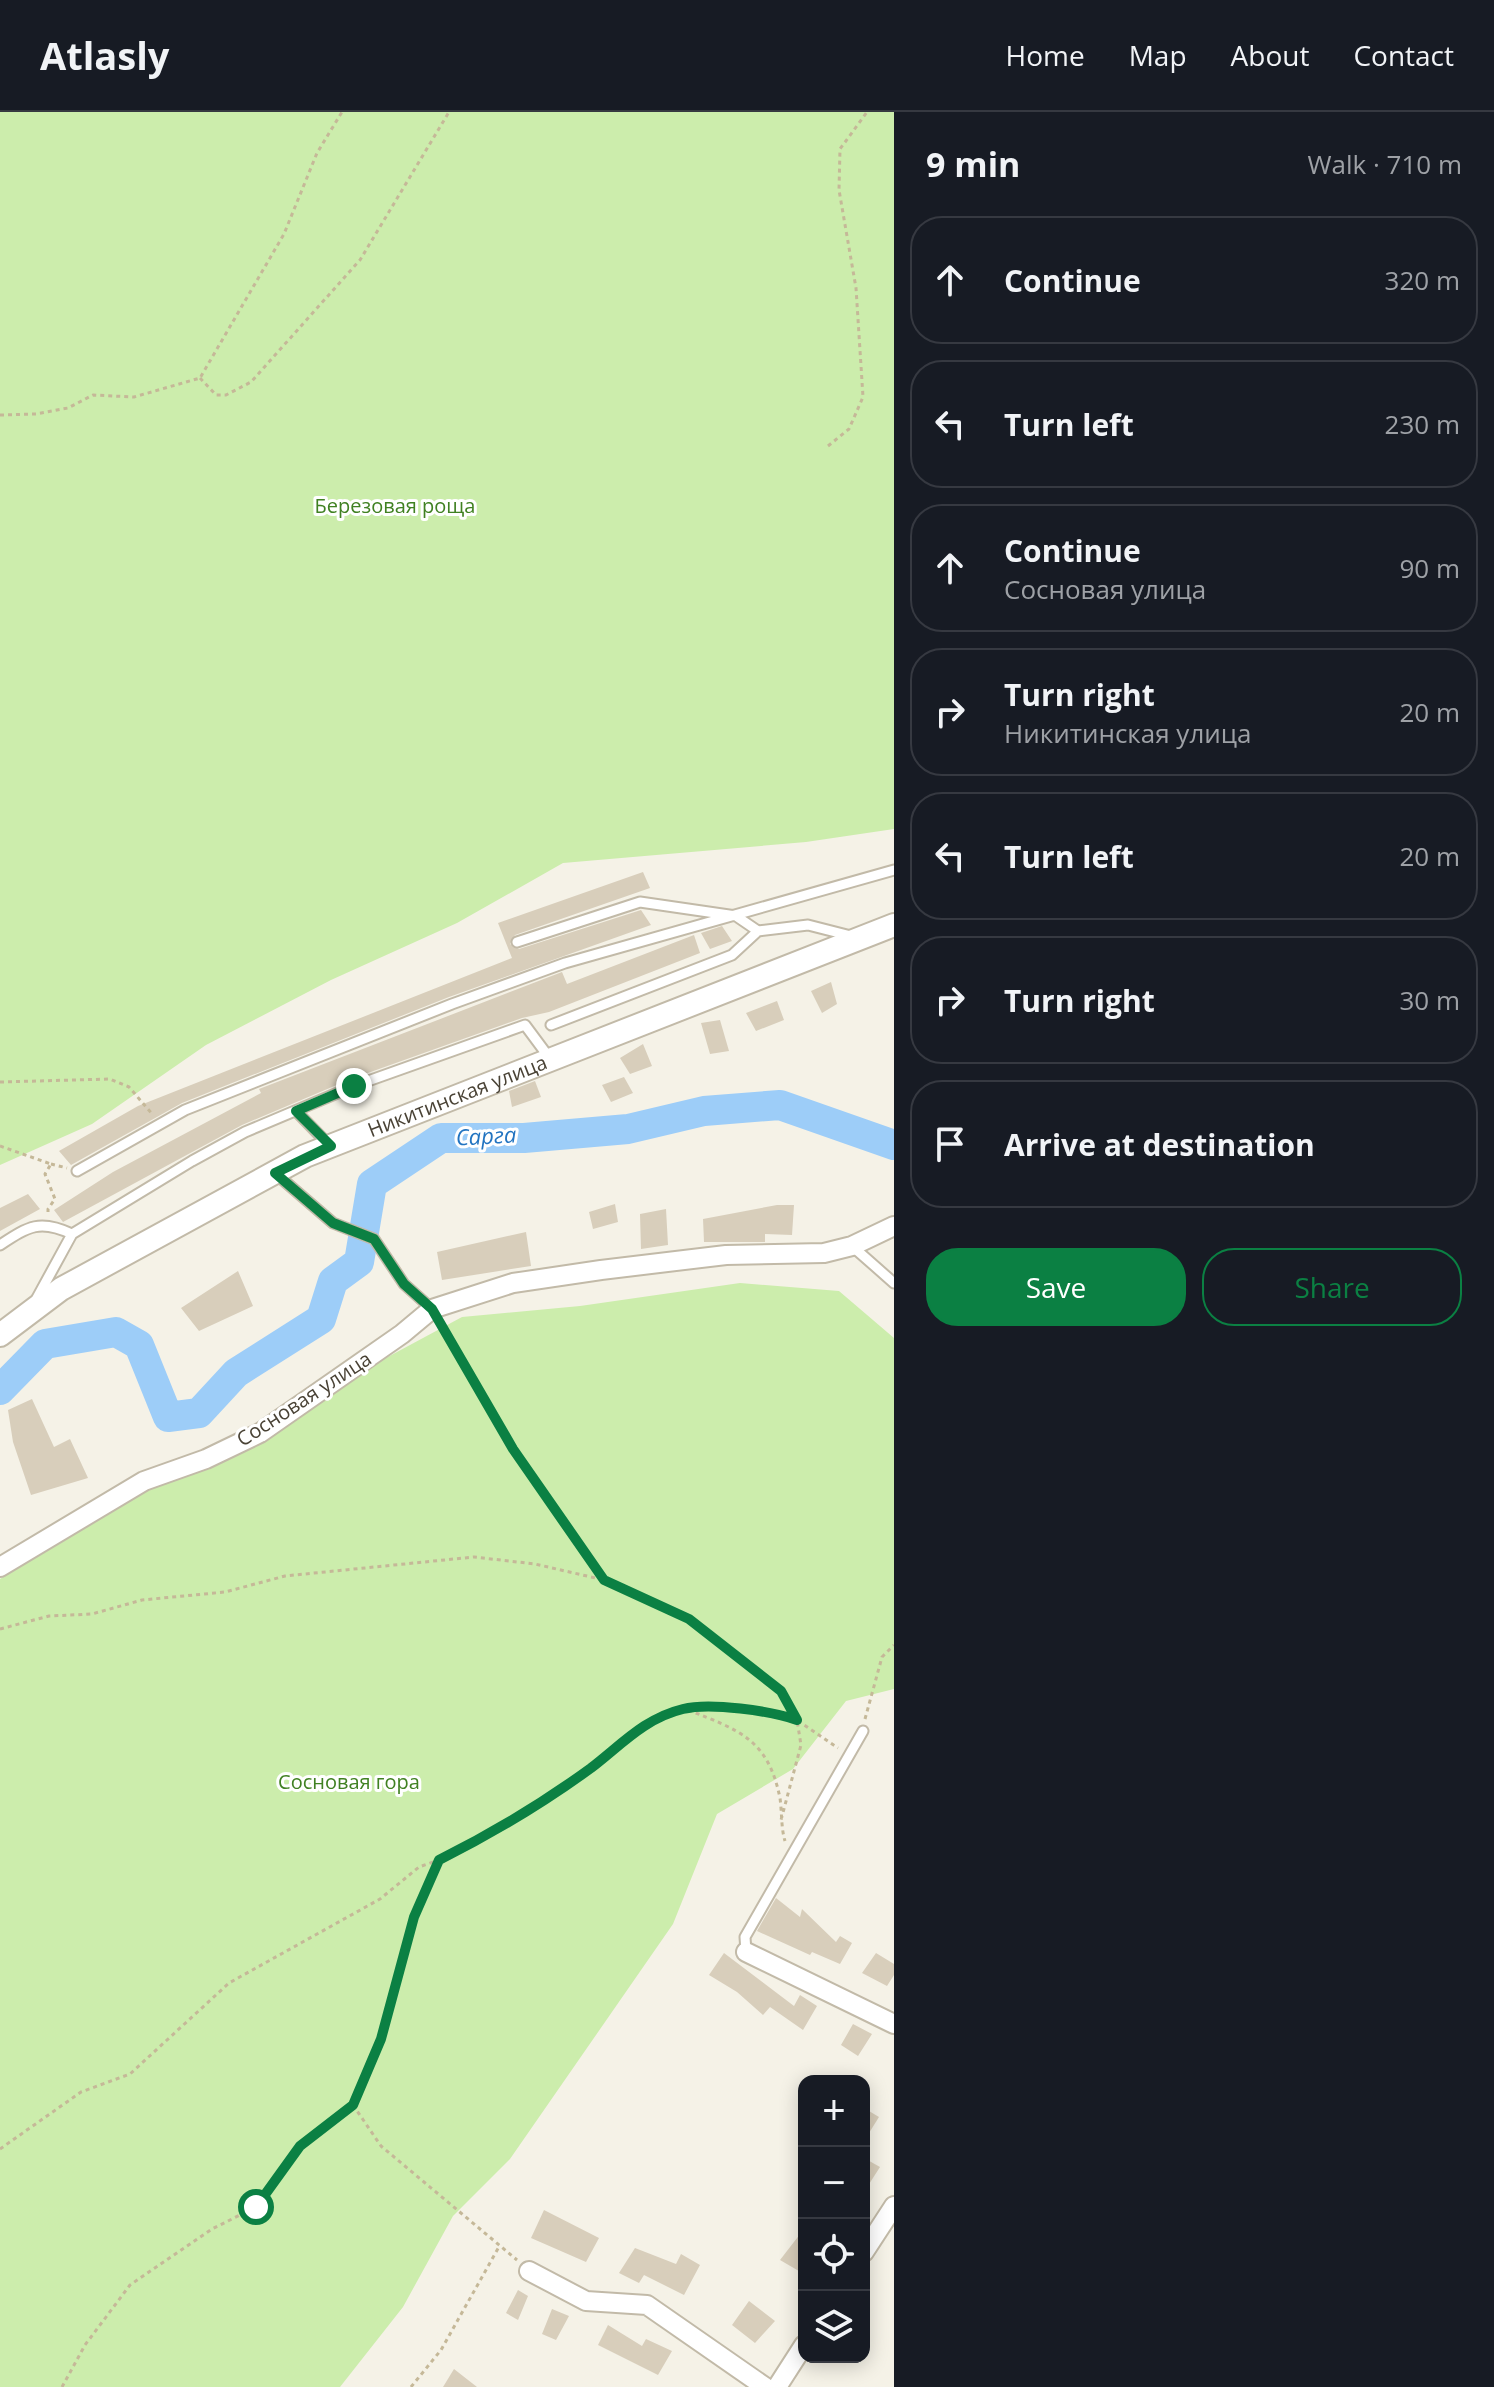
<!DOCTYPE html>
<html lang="en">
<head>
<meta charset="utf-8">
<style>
	body { margin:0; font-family:"Open Sans",sans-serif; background:#20242c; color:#f1f3f6 }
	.controls { position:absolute; right:24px; bottom:24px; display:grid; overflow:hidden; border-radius:16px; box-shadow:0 4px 20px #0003 }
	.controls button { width:72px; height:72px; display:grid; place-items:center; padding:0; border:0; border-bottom:2px solid #363941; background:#171b24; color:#f1f3f6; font:40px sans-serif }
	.stop { position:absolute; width:24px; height:24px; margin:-18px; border:6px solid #0b8043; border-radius:50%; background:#fff }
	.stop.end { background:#0b8043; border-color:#fff; box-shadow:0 2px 8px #0008 }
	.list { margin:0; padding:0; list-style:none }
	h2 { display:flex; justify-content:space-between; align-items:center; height:104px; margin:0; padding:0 32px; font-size:34px }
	h2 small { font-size:26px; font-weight:400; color:#9ea1a6 }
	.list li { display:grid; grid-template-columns:52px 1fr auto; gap:24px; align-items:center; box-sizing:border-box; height:128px; margin:0 16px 16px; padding:0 16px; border:2px solid #363941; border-radius:32px }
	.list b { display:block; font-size:30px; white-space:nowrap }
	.list p { margin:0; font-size:26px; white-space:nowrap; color:#9ea1a6 }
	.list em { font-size:26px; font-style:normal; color:#9ea1a6 }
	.actions { display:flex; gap:16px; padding:24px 32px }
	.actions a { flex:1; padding:18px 0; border:2px solid #0b8043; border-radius:32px; text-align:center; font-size:28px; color:#0b8043 }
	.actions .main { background:#0b8043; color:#fff }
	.icon { flex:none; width:44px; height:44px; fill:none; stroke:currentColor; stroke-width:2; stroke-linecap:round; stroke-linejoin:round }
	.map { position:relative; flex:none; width:894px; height:2275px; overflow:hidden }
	header { display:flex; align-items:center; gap:48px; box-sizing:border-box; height:112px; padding:0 40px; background:#171b24; border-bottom:2px solid #363941 }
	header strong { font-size:38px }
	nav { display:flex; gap:44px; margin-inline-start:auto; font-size:28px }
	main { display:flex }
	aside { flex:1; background:#171b24 }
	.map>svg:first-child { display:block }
	.green { fill:#ccedac }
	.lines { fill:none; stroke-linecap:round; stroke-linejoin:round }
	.river { stroke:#9dcdf8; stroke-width:30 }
	.building { fill:#d8cebb }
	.service-casing { stroke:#c2baa8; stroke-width:13 }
	.minor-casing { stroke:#c2baa8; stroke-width:22 }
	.tertiary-casing { stroke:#c2baa8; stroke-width:26 }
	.path { stroke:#c5b898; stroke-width:3; stroke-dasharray:4 4; stroke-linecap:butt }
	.service { stroke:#fff; stroke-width:9 }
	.minor { stroke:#fff; stroke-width:18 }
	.tertiary { stroke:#fff; stroke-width:22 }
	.route { stroke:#0b8043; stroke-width:10 }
	.labels { text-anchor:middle; stroke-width:6; stroke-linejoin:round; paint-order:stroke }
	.park-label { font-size:20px; fill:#408122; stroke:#fff }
	.street-label { font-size:20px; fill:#494235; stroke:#fff }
	.water-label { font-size:22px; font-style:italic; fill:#2274c1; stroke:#fff }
</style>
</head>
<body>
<header>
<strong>Atlasly</strong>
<nav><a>Home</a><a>Map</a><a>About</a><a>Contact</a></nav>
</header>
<main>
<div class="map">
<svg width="894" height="2275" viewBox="0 0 894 2275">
	<rect width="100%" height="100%" fill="#f5f2e7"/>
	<path class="green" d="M0 0H894V717L806 730 563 751 457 811 331 868 206 933 92 1012 0 1053Z
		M740 1171 839 1179 894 1226V1577L846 1589 793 1657 717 1702 673 1812 510 2047 453 2104 403 2195 340 2275H0V1467L146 1375 462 1205 580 1194Z"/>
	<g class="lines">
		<path class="river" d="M0 1278 45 1232 116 1220 139 1233 168 1305 199 1301 236 1261 321 1207 333 1169 359 1150 372 1072 441 1026H524L628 1017 704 999 780 993 894 1033"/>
	</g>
	<path class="building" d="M643 760 650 776 515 823 510 832 519 837 641 798 651 813 449 885 182 991 71 1053 59 1039 138 994 512 846 498 811Z
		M722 814 732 829 710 837 701 821Z
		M694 823 700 841 549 900 522 906 351 967 242 1013 63 1110 54 1098 113 1060 261 981 259 977 562 860 567 872Z
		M831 870 837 892 822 901 811 879Z
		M777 889 784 908 756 919 746 901Z
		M720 908 729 939 710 942 701 911Z
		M643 932 652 954 630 962 620 946Z
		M624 965 633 981 611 990 602 973Z
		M535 969 541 985 512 995 509 979Z
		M28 1082 40 1097 0 1119V1096Z
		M615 1092 618 1110 593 1117 589 1100Z
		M777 1093H794L792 1123 765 1122V1130H704L703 1107Z
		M666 1097 668 1133 641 1137 640 1102Z
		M526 1120 531 1154 442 1168 437 1140Z
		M238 1159 253 1194 199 1219 181 1196Z
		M32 1287 54 1335 70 1327 88 1366 31 1383 13 1330 8 1298Z
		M776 1786 800 1805 802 1797 836 1830 840 1824 852 1831 840 1852 812 1840 810 1843 757 1819Z
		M724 1841 794 1894 800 1883 817 1894 803 1918 770 1895 763 1903 737 1880 709 1863Z
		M876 1841 894 1852V1863L887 1874 862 1861Z
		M853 1912 872 1922 858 1944 841 1933Z
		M864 1996 879 2005 864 2029Z
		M864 2046 880 2055 864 2080Z
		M544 2098 599 2126 586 2150 531 2126Z
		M804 2117V2162L780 2148Z
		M635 2136 676 2152 681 2142 700 2153 684 2183 644 2163 639 2171 619 2161Z
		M518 2178 528 2184 518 2208 506 2201Z
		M749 2189 775 2209 755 2231 732 2213Z
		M552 2197 569 2204 556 2228 542 2222Z
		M608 2213 642 2234 646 2227 672 2239 658 2263 598 2233Z
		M454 2257 477 2275H443Z"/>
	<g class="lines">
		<g class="service-casing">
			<path id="service" d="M517 830 640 790 736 804 758 819
				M551 913 732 843 758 819 808 813 855 825
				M296 999 330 1034
				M77 1059 185 998 452 892 565 851 894 758
				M275 1061 333 1111 374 1127 404 1172 432 1197
				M0 1133C29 1114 40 1107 72 1122
				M852 1134 894 1171
				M37 1186 72 1122 192 1049 245 1020 354 974 525 913 551 948
				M746 1840 745 1825 863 1619"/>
		</g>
		<g class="minor-casing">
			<path id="minor" d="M0 1455 144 1369 206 1347 260 1321 402 1222 432 1197 513 1171 601 1158 726 1143 824 1141 852 1134 894 1114
				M746 1840 894 1912
				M864 2140 894 2094
				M529 2159 586 2189 647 2193 765 2275
				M777 2275 804 2233"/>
		</g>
		<g class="tertiary-casing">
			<g id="tertiary">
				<path id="s1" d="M0 1223 61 1177 305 1044 894 813"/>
			</g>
		</g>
		<path class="path" d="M200 266 216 283H226L251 270 360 148 449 0
			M0 303 36 302 68 296 93 283 134 285 200 266 284 122 317 41 342 0
			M828 334 849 317 863 285 856 176 839 78 840 37 867 0
			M0 970 110 967 129 975 153 1003
			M0 1034 51 1052 45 1062 55 1087 48 1097V1104
			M51 1052 67 1056
			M440 1210 513 1337 604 1468 689 1507 781 1579 797 1608 801 1633 781 1708
			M0 1517 49 1504 92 1502 142 1488 225 1480 285 1464 474 1445 535 1452 604 1468
			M688 1598C739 1618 768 1627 780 1686 782 1701 781 1716 785 1729
			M865 1607 882 1545 894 1533
			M353 1993 381 2034 517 2148
			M0 2037 81 1980 130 1962 229 1871 380 1787 419 1755 439 1748
			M62 2275 85 2233 130 2173 212 2117 256 2095 300 2034 353 1993 381 1927 414 1805 439 1748 502 1717 591 1656 641 1614 685 1596 767 1597 797 1608 838 1636
			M411 2275 441 2238 500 2133"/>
		<use href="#service" class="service"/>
		<use href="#minor" class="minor"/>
		<use href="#tertiary" class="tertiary"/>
	</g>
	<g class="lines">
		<path class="route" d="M256 2095 300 2034 353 1993 381 1927 414 1805 439 1748C493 1721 543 1691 591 1656 621 1633 645 1606 683 1597 710 1590 771 1599 797 1608L781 1579 689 1507 604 1468 513 1337 432 1197 404 1172 374 1127 333 1111 275 1061 331 1034 296 999 354 974"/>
	</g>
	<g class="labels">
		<g class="park-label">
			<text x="395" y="401">Березовая роща</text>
			<text x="349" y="1677">Сосновая гора</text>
		</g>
		<g class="street-label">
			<text dy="7" stroke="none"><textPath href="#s1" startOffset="518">Никитинская улица</textPath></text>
			<text transform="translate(304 1287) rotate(-33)" y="7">Сосновая улица</text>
		</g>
		<g class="water-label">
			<text transform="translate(486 1024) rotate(-3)" y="8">Сарга</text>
		</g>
	</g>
</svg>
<div class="controls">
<button>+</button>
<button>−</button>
<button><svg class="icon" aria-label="locate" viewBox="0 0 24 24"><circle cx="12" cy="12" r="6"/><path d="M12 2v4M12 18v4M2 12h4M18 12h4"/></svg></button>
<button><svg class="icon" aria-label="layers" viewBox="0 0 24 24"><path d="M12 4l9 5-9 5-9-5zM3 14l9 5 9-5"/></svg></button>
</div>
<div class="stop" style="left:256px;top:2095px"></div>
<div class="stop end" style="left:354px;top:974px"></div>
</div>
<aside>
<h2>9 min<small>Walk · 710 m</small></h2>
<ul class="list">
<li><svg class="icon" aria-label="ahead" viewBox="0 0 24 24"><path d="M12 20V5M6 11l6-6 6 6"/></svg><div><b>Continue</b></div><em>320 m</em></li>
<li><svg class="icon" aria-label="left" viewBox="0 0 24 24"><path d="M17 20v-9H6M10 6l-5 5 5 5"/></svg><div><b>Turn left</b></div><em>230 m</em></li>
<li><svg class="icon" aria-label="ahead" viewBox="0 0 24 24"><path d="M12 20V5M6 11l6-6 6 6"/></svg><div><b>Continue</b><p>Сосновая улица</p></div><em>90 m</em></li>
<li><svg class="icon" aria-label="right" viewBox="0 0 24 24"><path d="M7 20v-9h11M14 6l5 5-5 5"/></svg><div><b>Turn right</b><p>Никитинская улица</p></div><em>20 m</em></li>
<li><svg class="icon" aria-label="left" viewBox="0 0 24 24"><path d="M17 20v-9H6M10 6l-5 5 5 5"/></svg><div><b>Turn left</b></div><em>20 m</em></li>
<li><svg class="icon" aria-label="right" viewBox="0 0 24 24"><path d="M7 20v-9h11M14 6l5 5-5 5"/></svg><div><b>Turn right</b></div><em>30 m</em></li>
<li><svg class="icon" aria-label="arrive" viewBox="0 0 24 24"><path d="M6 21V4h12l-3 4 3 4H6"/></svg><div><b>Arrive at destination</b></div></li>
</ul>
<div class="actions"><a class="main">Save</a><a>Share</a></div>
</aside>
</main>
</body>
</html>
